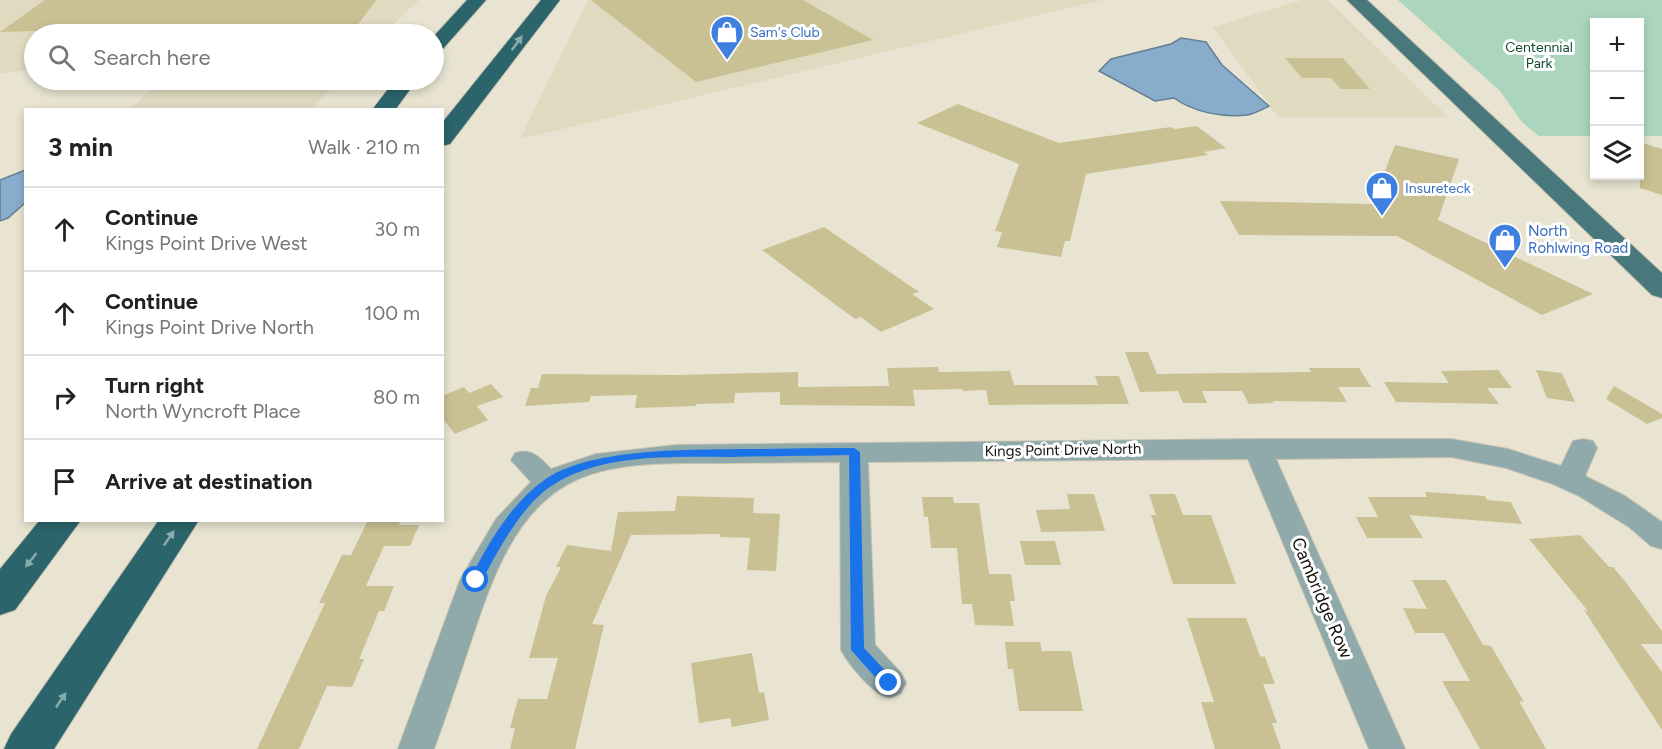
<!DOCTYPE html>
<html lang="en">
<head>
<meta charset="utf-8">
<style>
	body { margin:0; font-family:Figtree,sans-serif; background:#f6f6f6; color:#222 }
	.controls { position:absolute; right:18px; top:18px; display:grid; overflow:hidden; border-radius:0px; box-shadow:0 3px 9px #0003 }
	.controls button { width:54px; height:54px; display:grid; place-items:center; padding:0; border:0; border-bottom:2px solid #e0e0e0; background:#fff; color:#222; font:30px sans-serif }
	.stop { position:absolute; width:18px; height:18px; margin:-14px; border:4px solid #1a73e8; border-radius:50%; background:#fff }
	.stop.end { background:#1a73e8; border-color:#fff; box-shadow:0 2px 6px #0008 }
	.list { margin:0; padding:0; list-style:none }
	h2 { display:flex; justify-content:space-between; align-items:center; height:78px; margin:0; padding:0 24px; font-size:26px }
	h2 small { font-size:20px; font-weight:400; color:#767676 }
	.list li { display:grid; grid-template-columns:39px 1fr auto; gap:18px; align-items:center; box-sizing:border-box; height:84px; padding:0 24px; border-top:2px solid #e0e0e0 }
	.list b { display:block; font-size:22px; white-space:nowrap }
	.list p { margin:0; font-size:20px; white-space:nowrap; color:#767676 }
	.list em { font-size:20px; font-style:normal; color:#767676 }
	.icon { flex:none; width:33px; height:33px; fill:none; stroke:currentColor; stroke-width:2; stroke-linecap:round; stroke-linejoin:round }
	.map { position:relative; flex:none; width:1662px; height:749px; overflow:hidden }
	.search { position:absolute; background:#fff; box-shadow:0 3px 9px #0003; left:24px; top:24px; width:420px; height:66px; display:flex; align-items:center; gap:15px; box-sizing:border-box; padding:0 21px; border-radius:33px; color:#767676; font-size:22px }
	.panel { position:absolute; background:#fff; box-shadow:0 3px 9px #0003; left:24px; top:108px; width:420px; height:414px; border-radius:0px }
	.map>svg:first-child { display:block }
	.built { fill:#dfdac0 }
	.green { fill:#acd5bd }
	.water { fill:#88adcc; stroke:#647e92; stroke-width:1.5 }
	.building { fill:#c9c193 }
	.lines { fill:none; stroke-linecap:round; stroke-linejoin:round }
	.minor-casing { stroke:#c6c2b1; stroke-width:2 }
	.primary-casing { stroke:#c6c2b1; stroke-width:2 }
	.motorway-casing { stroke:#c6c2b1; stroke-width:2 }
	.minor { fill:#90a9ab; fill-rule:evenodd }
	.primary { fill:#48777c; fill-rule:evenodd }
	.motorway { fill:#2b656b; fill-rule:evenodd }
	.oneway { fill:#8aaaae }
	.route { fill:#1a73e8 }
	.labels { text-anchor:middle; stroke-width:6; stroke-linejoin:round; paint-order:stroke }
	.far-shop-label { font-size:14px; fill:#366cbe; stroke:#fff; text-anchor:start }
	.far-park-label { font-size:14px; fill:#114930; stroke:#fff }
	.shop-label { font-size:15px; fill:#366cbe; stroke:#fff; text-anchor:start }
	.street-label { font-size:15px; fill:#110f09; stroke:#fff }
	.near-street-label { font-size:18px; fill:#110f09; stroke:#fff }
</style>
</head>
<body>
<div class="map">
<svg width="1662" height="749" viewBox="0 0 1662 749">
	<rect width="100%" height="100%" fill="#e8e4d1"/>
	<path class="built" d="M0 0H419L383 34H34V69L0 74Z
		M588 0H1102L520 139Z
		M1302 0H1328L1448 117H1278L1213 27Z
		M162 80H340L312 109H130Z"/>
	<path class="green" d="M1398 0H1662V136H1640V22H1594V136H1539L1522 122 1500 91Z"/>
	<path class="water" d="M1181 38 1206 42 1222 65 1269 106C1263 109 1254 114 1247 115 1223 118 1193 112 1174 98L1155 101 1099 71 1111 59 1171 44Z
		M25 170V203L8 218 0 221V180Z"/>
	<path class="building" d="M45 0H376L351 34H296L301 28 265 29 269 24 0 32Z
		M591 0H803L873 40 696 82Z
		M1285 58H1343L1370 89H1341L1331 78H1302Z
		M958 104 1059 143 1171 127 1175 129 1197 126 1226 148 1204 152 1208 155 1086 174 1070 241H1065L1061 257 997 247 1002 232 995 231 1019 164 917 123Z
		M1640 142 1662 149V195L1640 188Z
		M1395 145 1459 159 1438 220 1593 294 1542 315 1397 236 1239 235 1220 201 1372 204Z
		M824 227 919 292 912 294 934 309 881 332 861 317 855 319 762 250Z
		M1125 352H1148L1157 374 1311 372 1309 368H1359L1371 387H1338L1347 402 1272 401 1274 403 1249 404 1242 391H1202L1207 403H1183L1178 391 1140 392Z
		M938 367 939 372 1010 371 1014 385H1098L1095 376H1119L1129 404 989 405 986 390 963 391 962 389 913 390 915 406 780 405V392L735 393 734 403 696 404V406L635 408 637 395 591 396 589 402 525 406 531 388H538L542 374 678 375 798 372V387L889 386 887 368Z
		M1498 370 1512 388H1487L1499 404 1396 402 1384 382 1449 383 1441 371Z
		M1536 370 1562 373 1575 402 1547 398Z
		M491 384 503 397 477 406 488 420 455 434 442 418V396L464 387 469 393Z
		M1614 386 1662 414V418L1647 424 1606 399Z
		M1425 492 1485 496 1487 500 1511 502 1522 524 1409 515 1423 538H1367L1356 517H1378L1368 497H1427Z
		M1067 494H1094L1105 531 1041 532 1036 510 1070 509Z
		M1149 494H1175L1183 515H1211L1236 584H1173L1151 515H1156Z
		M677 496 754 498 753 513 780 514 776 571 747 570 750 538 720 537V534L631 535 592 624 604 625 575 749H510L515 728H510L518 699H547L558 658H529L546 596 561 567H556L567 545 611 551 618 512 675 511Z
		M922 497H953L954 503H979L989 574H1011L1015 601H1010L1014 626 975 625 972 604H962L957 548H931L928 517H924Z
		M368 520H401L399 525H419L410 546H384L366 586H394L384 611H379L359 659H364L352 687 327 686 299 749H257L325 603H319L342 555H351Z
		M1580 535 1609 567H1613L1624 580 1662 631V644H1641L1662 672V730L1584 610 1588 611 1529 539Z
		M1020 541H1055L1061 565H1025Z
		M1412 580H1446L1483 645 1491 646 1524 702 1519 701 1546 749H1480L1442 681H1470L1444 633H1415L1403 608 1427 609Z
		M1187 618H1246L1260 656 1265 657 1275 684H1263L1277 723H1272L1281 749H1215L1201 702H1214Z
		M1005 642H1040L1042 651H1071L1083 711H1019L1013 669H1008Z
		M752 653 759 693 764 692 769 720 732 727 730 718 699 723 691 663Z"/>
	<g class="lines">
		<g class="minor-casing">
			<path id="minor" d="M1257 439H1451L1508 449 1561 466 1573 441 1583 439 1593 441 1597 448 1585 476 1625 496 1662 522V549L1651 546 1629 527 1579 496 1553 484 1506 468 1451 457 1276 459 1405 749H1369L1248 459 868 462 875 645 901 673 906 683 901 693C897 695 892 698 888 697 873 695 848 663 841 650L840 462C799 462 758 463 717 463 673 463 620 461 578 479 512 508 489 588 468 650 457 683 446 716 434 749H398L460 580 496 519 531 482 511 460 515 453C532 448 539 457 551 469L596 454 676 445Z"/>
		</g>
		<g class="primary-casing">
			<path id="primary" d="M1347 0H1367L1662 273V298L1652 295Z"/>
		</g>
		<g class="motorway-casing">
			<path id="motorway" d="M467 0H486L441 51 434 53V36Z
				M541 0H560L450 144 442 146V123Z
				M395 80H417L395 110H372Z
				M40 520H81L15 610 0 615V569Z
				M159 520H199L54 749H4L11 734Z"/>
		</g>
		<use href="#minor" class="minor"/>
		<use href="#primary" class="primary"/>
		<use href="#motorway" class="motorway"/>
	</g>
	<defs><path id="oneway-solid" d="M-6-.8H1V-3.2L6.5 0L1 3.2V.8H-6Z" transform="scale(1.5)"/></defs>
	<g class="oneway">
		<use href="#oneway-solid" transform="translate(517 43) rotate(-54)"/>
		<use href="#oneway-solid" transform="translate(169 538) rotate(-56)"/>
		<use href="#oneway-solid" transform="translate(31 560) rotate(128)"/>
		<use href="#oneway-solid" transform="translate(61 700) rotate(-56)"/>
	</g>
	<path class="route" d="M854 448 860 452 864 648 893 679 895 683 889 689 884 687 851 650 849 455C810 456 770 456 731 457 673 457 603 453 553 485 522 504 497 552 481 583L476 584 470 580C487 545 511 504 543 481 587 448 686 450 740 449 778 449 816 448 854 448Z"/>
	<defs>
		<g id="shop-pin" transform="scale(1.725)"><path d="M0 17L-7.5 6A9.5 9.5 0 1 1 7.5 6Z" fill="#3f7fe0" stroke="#fff"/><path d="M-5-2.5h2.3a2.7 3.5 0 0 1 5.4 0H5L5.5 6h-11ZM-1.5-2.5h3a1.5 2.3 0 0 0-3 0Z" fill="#fff"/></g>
	</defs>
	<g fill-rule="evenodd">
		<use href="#shop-pin" x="727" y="32"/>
		<use href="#shop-pin" x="1382" y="188"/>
		<use href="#shop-pin" x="1505" y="240"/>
	</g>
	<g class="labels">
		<g class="far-shop-label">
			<text x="750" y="37">Sam's Club</text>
			<text x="1405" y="193">Insureteck</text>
		</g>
		<g class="far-park-label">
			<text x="1539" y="52">Centennial<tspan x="1539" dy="16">Park</tspan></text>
		</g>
		<g class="shop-label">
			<text x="1528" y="236">North<tspan x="1528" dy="17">Rohlwing Road</tspan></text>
		</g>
		<g class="street-label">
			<text transform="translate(1063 450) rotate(-1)" y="5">Kings Point Drive North</text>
		</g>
		<g class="near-street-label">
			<text transform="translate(1322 598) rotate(67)" y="6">Cambridge Row</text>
		</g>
	</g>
</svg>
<div class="controls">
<button>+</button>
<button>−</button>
<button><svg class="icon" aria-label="layers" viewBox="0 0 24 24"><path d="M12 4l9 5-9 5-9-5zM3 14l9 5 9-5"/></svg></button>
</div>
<div class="stop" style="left:476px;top:580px"></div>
<div class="stop end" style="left:889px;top:683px"></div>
<div class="search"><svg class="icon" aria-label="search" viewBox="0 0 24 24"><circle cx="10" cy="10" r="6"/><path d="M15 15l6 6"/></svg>Search here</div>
<section class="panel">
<h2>3 min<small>Walk · 210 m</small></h2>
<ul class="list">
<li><svg class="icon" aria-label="ahead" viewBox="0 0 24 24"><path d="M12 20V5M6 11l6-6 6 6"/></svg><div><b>Continue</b><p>Kings Point Drive West</p></div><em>30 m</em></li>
<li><svg class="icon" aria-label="ahead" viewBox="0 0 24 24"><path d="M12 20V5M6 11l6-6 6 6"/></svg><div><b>Continue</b><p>Kings Point Drive North</p></div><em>100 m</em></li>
<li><svg class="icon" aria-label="right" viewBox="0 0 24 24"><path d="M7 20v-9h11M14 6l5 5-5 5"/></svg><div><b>Turn right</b><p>North Wyncroft Place</p></div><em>80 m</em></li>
<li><svg class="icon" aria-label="arrive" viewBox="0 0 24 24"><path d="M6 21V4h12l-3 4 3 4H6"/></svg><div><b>Arrive at destination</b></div></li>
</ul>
</section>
</div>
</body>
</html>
